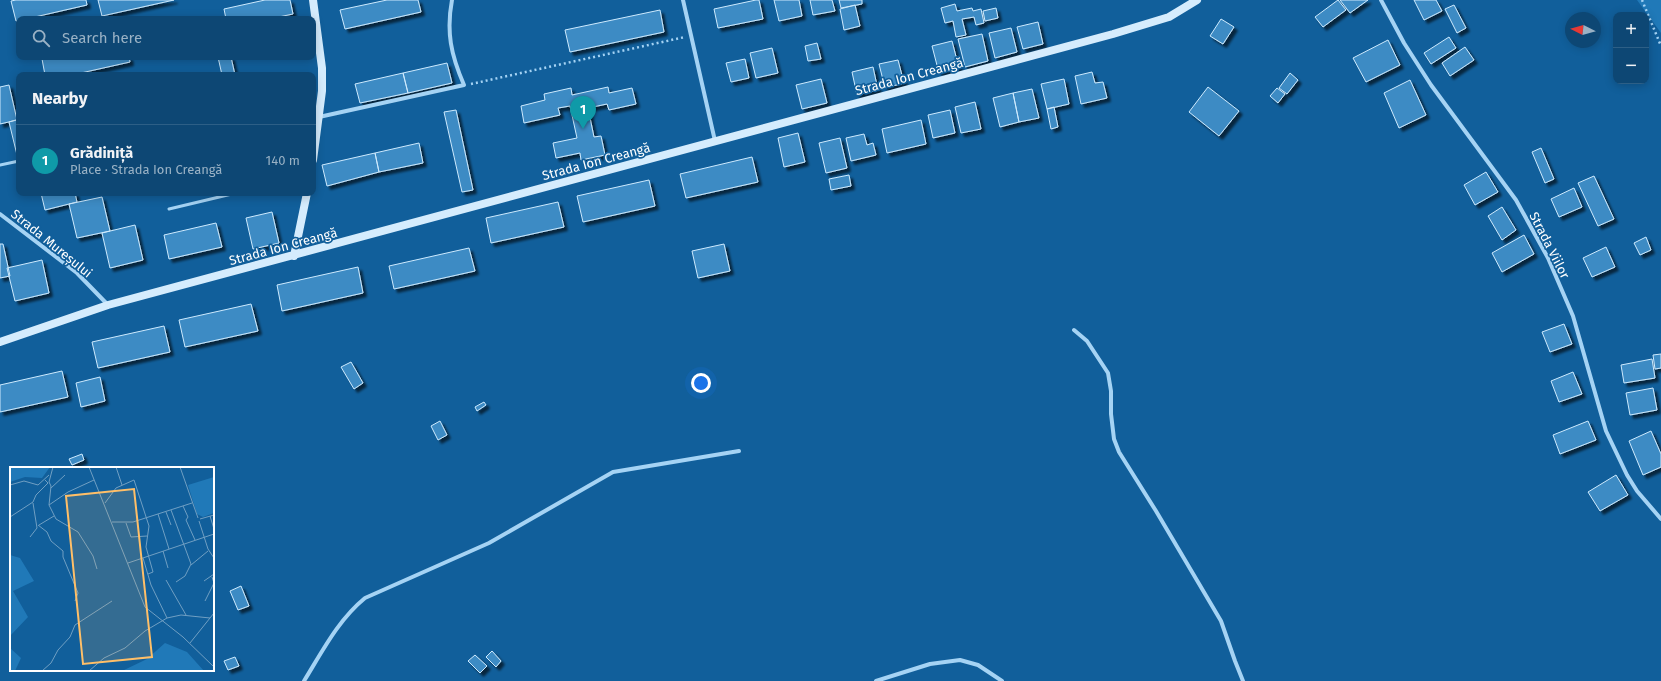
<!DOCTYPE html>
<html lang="en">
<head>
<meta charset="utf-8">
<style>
	body { margin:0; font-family:"Fira Sans",sans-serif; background:#1b517c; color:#f1f3f6 }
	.controls { position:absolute; right:12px; top:12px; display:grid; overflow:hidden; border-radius:8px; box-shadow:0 2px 10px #0003 }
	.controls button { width:36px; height:36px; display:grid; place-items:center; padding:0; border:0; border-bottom:1px solid #2d5f86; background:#0d4774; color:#f1f3f6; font:20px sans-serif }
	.compass { position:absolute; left:1565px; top:12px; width:36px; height:36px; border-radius:50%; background:#0d4774; box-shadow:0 2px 10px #0003; rotate:276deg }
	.you { position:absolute; left:701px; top:383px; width:14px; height:14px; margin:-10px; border:3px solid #fff; border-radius:50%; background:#1a73e8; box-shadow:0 0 0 6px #1a73e833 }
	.badge { display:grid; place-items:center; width:26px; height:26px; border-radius:50%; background:#d6ab8b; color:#fff; font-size:13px; font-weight:700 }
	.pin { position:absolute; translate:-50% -33px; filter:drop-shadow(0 1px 2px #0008) }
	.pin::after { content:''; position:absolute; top:21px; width:14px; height:12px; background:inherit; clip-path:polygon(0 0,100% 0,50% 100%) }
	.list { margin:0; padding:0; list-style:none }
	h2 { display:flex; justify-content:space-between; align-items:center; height:52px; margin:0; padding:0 16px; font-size:17px }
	h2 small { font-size:13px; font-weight:400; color:#9ab2c5 }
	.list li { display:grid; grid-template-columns:26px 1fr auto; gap:12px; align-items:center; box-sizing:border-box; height:72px; padding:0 16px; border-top:1px solid #2d5f86 }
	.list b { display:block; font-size:15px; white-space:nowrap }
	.list p { margin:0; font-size:13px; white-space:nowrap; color:#9ab2c5 }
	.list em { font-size:13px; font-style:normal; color:#9ab2c5 }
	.icon { flex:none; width:22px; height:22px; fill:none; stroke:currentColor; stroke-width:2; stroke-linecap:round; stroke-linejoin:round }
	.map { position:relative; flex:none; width:1661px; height:681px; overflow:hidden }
	.search { position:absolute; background:#0d4774; box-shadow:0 2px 10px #0003; left:16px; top:16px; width:300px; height:44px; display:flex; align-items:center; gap:10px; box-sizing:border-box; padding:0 14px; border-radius:8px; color:#9ab2c5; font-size:15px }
	.panel { position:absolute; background:#0d4774; box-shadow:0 2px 10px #0003; left:16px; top:72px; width:300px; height:124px; border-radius:8px }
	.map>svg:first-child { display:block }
	.green { fill:#2079b8 }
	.building { fill:#3e8bc4; stroke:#cdeafe; filter:url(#shadow) }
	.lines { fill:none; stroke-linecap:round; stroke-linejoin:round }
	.path { stroke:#a5d3f4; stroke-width:2.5; stroke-dasharray:2 3; stroke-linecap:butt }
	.lane { stroke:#a5d3f4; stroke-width:3 }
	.street { stroke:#a5d3f4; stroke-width:4 }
	.secondary { stroke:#d5ecfd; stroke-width:8 }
	.labels { text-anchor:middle; stroke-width:3.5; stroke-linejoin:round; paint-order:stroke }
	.street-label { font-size:13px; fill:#fff; stroke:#115f9b }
	.inset-road { fill:none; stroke:#709fc3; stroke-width:1 }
	.view { fill:#ffbf68; fill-opacity:0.15; stroke:#ffbf68; stroke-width:2 }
	.inset-edge { fill:none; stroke:#fff; stroke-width:2 }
</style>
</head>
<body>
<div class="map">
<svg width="1661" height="681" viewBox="0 0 1661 681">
	<defs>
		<filter id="shadow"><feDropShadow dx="3.5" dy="3.5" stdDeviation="1" flood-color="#0009"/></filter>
	</defs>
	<rect width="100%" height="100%" fill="#115f9b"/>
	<path class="green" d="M1637 0H1661V33Z"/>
	<path class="building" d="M16 0H86L87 5 26 19H19V21H16L11 1Z
		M98 0H174L102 16Z
		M265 0H290L293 14 269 19H226L224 9Z
		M387 0H418L421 12 345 29 340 10Z
		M756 0H759L763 19 718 28 714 9Z
		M774 0H799L802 16 779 21Z
		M810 0H832L835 11 813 15Z
		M839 0H862V4L841 8Z
		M1338 0 1346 10 1323 27 1315 17Z
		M1340 0H1368L1350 13Z
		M1414 0H1436L1442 11 1424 20Z
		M955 4 957 11 972 8 973 11 981 9 984 23 976 25 974 17 962 19 966 35 956 37 953 21 945 23 941 8Z
		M855 5 860 26 844 30 840 9Z
		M1454 5 1466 28 1457 33 1445 9Z
		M996 8 998 18 985 21 983 11Z
		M660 10 664 32 570 52 565 30Z
		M1221 19 1234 27 1223 44 1210 36Z
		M1038 22 1043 44 1023 49 1017 27Z
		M1011 28 1017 52 995 58 989 33Z
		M982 34 988 61 965 67 958 39Z
		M1449 37 1456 48 1431 64 1424 53Z
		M1388 40 1400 65 1366 82 1353 58Z
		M952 41 959 68 939 73 932 46Z
		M817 43 821 59 808 61 805 46Z
		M1465 47 1474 60 1450 76 1442 63Z
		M772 48 778 73 756 78 750 53Z
		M51 57H129L130 62 72 75H45L42 59Z
		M218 57H231L235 75H222Z
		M745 59 749 78 731 82 726 63Z
		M898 60 904 83 885 88 879 64Z
		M447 63 452 83 408 93 403 73Z
		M873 67 878 90 857 95 852 72Z
		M1092 72 1095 83 1103 82 1107 98 1081 104 1075 76Z
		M403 73 408 93 360 103 355 84Z
		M1290 73 1298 80 1287 94 1279 88Z
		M821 79 827 103 802 109 796 85Z
		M1064 79 1069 104 1047 109 1041 84Z
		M1410 80 1426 115 1399 128 1384 93Z
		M9 85 17 120 0 124V87Z
		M608 87 609 93 632 88 636 104 609 110 607 104 588 108 594 137 601 136 605 155 581 160 580 153 556 158 553 143 577 138 570 106 558 108 560 115 524 123 521 106 545 100 544 94 571 88 572 95Z
		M1208 87 1239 111 1219 136 1189 112Z
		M1277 88 1285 94 1278 103 1270 96Z
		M1032 89 1039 118 1019 122 1013 93Z
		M1013 93 1019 122 1000 127 993 98Z
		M975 102 981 129 961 133 955 107Z
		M1054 107 1058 127 1051 129 1047 109Z
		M456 110 473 190 462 192 444 112Z
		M950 110 955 133 933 138 928 115Z
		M19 119V155H17L9 122Z
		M921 120 926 144 887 153 882 129Z
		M798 133 805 162 784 167 778 138Z
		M864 134 867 145 873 143 876 155 851 161 846 138Z
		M840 138 847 168 826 173 819 143Z
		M419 143 423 163 379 172 375 153Z
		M1541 148 1554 179 1545 183 1532 152Z
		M375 153 379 172 327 186 322 165Z
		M752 157 758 182 686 198 680 174Z
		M1486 172 1498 192 1475 205 1464 185Z
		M849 175 851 186 831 190 829 179Z
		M1594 176 1614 219 1598 226 1578 183Z
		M649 180 655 206 583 222 577 196Z
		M1574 188 1582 207 1559 217 1551 199Z
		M41 193H75L77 202 45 210Z
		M102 197 110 231 77 238 69 204Z
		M558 202 564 227 491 243 486 218Z
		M1502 207 1516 230 1502 240 1488 216Z
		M272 212 279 243 253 249 246 218Z
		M216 223 222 247 169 259 164 235Z
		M135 225 143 260 110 268 102 233Z
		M1524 235 1534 254 1502 272 1492 253Z
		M1646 237 1651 250 1640 255 1634 243Z
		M0 244H3L10 276 0 278Z
		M724 244 730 271 698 278 692 251Z
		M1606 247 1615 267 1592 277 1583 258Z
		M469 248 475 271 394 289 389 266Z
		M42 260 49 293 15 301 7 268Z
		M358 267 363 293 282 311 277 285Z
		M251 304 258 331 185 347 179 320Z
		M1564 324 1572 344 1550 352 1542 332Z
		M164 326 170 352 98 368 92 342Z
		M1661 354V368L1655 369 1653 355Z
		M1652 359 1655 378 1624 383 1621 365Z
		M351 362 363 383 354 389 341 367Z
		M62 371 68 397 0 412V385Z
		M1573 372 1582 394 1559 402 1551 381Z
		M100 377 105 401 81 407 76 383Z
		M1653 388 1657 410 1630 415 1626 393Z
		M484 402 486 405 477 411 475 407Z
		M440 421 447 435 438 440 431 426Z
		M1588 421 1596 440 1560 454 1553 435Z
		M1651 431 1661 454V467L1643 475 1629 441Z
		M82 454 84 460 72 465 69 459Z
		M1616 475 1628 495 1600 511 1588 492Z
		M241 586 249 606 238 610 230 591Z
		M492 651 501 661 496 667 486 657Z
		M475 655 487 666 480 673 468 661Z
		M235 657 239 666 228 670 224 661Z"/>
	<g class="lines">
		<path class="path" d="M1642 0 1661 46
			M471 84 685 37"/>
		<path class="lane" d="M0 165 19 161
			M169 209 236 193"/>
		<path class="street" d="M683 0 715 141
			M1381 0 1404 43 1431 85 1516 200 1548 258 1573 316 1606 431 1627 475 1637 491 1661 519
			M319 117 464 85C451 55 446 32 452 0
			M0 214 77 273 108 305
			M1074 330 1087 341 1108 373 1111 391V414L1114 439 1119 452 1156 511 1221 621 1235 661 1243 681
			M304 681C322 652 338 620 365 598L489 543 613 472 739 451
			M876 681 930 664 960 660 978 665 1002 681"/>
		<path class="secondary" d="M313 0 322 68V91L313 160
			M294 256 307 193
			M0 342 108 305 1113 34 1169 17 1197 0"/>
	</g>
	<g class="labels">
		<g class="street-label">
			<text transform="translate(909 76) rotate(-15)" y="5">Strada Ion Creangă</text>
			<text transform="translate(596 161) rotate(-15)" y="5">Strada Ion Creangă</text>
			<text transform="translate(52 243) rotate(39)" y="5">Strada Mureșului</text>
			<text transform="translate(1550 245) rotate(63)" y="5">Strada Viilor</text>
			<text transform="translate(283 246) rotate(-15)" y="5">Strada Ion Creangă</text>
		</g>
	</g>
	<g transform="translate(10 467)">
		<rect width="204" height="204" fill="#115f9b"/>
		<path d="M0 0H40L32 11 15 10 0 15ZM204 10V46L193 50 187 47 178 18ZM0 88 10 91 24 114 3 124 18 150 0 169ZM155 176 177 185 194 204H112L137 192ZM0 181 11 191 5 204H0Z" fill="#2079b8"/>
		<path class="inset-road" d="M43 0 39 15 41 19 39 38 46 52 68 65 83 89 87 102M79 0 135 140 173 170 204 200M106 0 112 18M170 0 188 51M0 18 14 14 28 18 39 8M41 21 55 8M95 36 106 21 124 13 139 59 136 80 143 105 138 107M39 38 58 25 84 13M173 39 178 50 176 53 185 73M161 43 181 97 175 109 166 115M156 45 161 58M148 47 159 82M200 49 204 62M0 50 23 35 26 28 38 16 35 13M190 52 204 48M189 54 198 82 204 91M102 55H123L182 36M116 56 121 70 137 69M28 58 37 65 41 74 53 84V90L68 126 65 134M29 58 44 49M20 70 27 61 23 36M153 84 158 101M133 91 141 118 157 151M118 96 204 67M181 98 198 84M156 113 176 148M194 114 204 107M195 134 204 116 202 110M180 176 204 146M32 204 41 196 48 183 60 170 65 158 102 134M79 204 94 191 115 181 135 164 157 151 171 148 200 151"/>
		<path class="view" d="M124 22 142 190 73 197 56 29Z"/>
		<rect width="204" height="204" class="inset-edge"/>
	</g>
</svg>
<div class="controls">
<button>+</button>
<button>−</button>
</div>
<svg class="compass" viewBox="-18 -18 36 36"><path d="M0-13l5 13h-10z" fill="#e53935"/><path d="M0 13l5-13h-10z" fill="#9ab2c5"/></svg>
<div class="you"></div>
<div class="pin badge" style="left:583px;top:129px;background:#0f9aa8">1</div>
<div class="search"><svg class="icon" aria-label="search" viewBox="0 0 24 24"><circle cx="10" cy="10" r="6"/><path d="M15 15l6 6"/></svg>Search here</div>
<section class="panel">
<h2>Nearby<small></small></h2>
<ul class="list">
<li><span class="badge" style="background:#0f9aa8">1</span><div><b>Grădiniță</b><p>Place · Strada Ion Creangă</p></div><em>140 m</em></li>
</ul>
</section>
</div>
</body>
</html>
